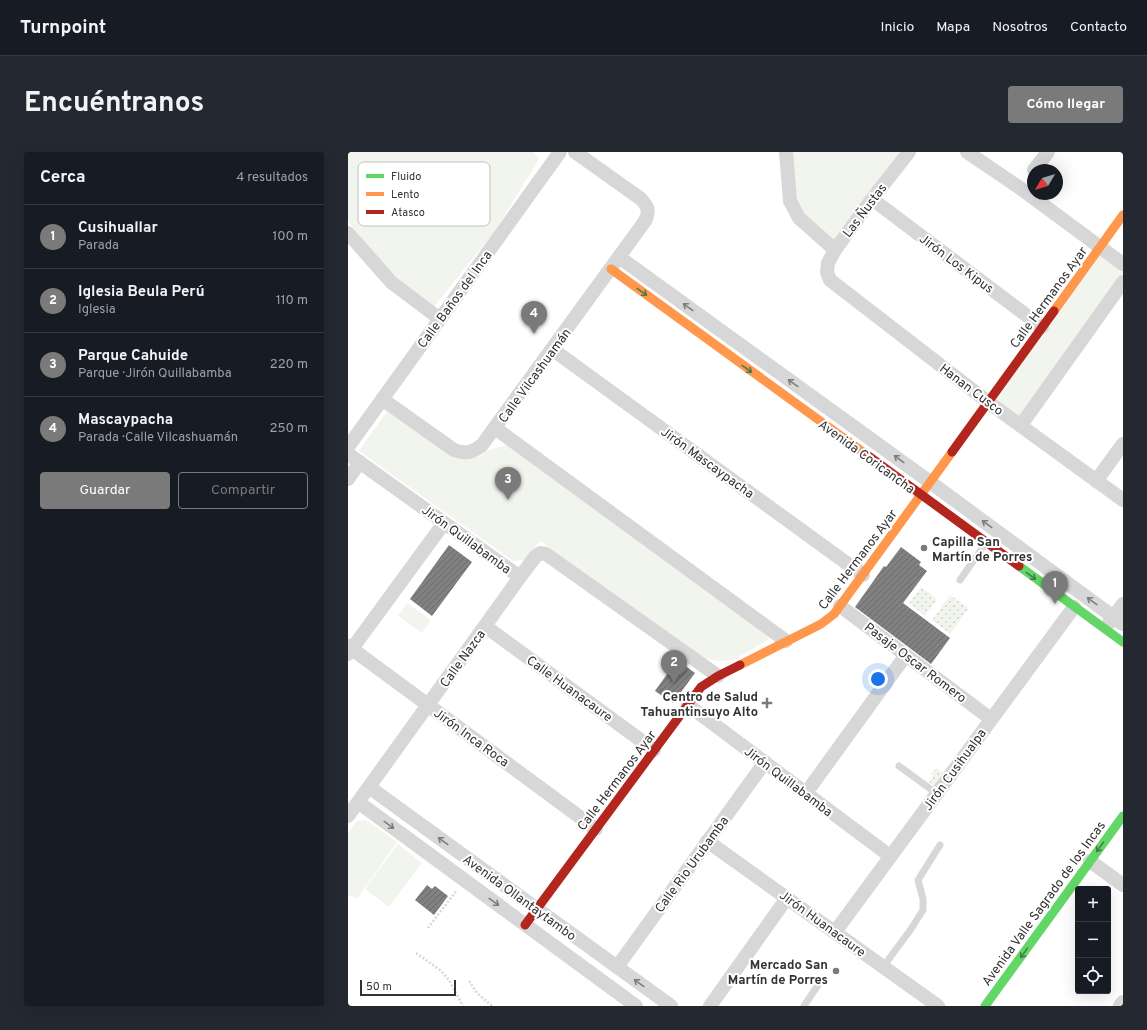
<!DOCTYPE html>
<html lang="es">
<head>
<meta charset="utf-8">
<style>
	body { margin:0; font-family:Overpass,sans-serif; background:#242831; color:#f1f3f6 }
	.controls { position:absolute; right:12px; bottom:12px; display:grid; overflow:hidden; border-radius:4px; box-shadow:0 4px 16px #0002 }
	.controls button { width:36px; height:36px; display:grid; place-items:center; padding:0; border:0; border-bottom:1px solid #363941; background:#171b24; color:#f1f3f6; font:20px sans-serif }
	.compass { position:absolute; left:679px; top:12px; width:36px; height:36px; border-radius:50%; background:#171b24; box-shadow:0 4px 16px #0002; rotate:232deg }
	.scale { position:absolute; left:12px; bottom:10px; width:96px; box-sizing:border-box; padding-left:4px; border:2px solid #333; border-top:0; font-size:11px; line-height:14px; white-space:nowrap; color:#333; -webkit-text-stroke:3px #fff; paint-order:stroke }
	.you { position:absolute; left:530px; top:527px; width:14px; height:14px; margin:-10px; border:3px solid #fff; border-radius:50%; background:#1a73e8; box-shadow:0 0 0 6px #1a73e833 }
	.badge { display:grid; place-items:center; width:26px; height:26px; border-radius:50%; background:#7a7a7a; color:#fff; font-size:13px; font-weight:700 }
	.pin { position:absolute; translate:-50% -33px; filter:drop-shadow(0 1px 2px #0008) }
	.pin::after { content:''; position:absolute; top:21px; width:14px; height:12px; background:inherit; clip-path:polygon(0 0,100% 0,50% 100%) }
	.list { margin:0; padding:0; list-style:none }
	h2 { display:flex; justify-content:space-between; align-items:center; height:52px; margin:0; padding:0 16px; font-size:17px }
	h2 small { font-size:13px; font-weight:400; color:#9ea1a6 }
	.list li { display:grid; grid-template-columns:26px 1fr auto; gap:12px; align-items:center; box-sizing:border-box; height:64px; padding:0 16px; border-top:1px solid #363941 }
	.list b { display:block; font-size:15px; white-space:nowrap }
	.list p { margin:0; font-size:13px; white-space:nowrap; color:#9ea1a6 }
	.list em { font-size:13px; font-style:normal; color:#9ea1a6 }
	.actions { display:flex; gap:8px; padding:12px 16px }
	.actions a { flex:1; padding:9px 0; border:1px solid #7a7a7a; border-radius:4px; text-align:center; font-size:14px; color:#7a7a7a }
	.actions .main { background:#7a7a7a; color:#fff }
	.icon { flex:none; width:22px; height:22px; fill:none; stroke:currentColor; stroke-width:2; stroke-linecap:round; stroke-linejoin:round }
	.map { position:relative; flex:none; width:775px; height:854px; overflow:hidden; border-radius:4px }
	header { display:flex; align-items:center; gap:24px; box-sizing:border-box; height:56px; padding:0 20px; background:#171b24; border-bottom:1px solid #363941 }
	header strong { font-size:19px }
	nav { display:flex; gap:22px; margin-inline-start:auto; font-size:14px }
	.intro { display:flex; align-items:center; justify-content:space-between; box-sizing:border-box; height:96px; padding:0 24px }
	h1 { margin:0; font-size:28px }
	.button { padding:10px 18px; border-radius:4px; background:#7a7a7a; color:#fff; font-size:14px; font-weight:700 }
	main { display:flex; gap:24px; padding:0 24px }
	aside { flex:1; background:#171b24; border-radius:4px; box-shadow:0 4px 16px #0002 }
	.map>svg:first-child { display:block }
	.grass { fill:url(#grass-dots) }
	.park { fill:#f1f5ed }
	.building { fill:url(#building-hatch) }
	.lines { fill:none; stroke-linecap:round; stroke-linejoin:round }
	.path { stroke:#d6d6d6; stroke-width:2.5; stroke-dasharray:2 2; stroke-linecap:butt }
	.lane { stroke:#d7d7d7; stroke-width:7 }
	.street { stroke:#d7d7d7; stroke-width:14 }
	.fast { stroke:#63d668; stroke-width:9 }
	.slow { stroke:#ff974d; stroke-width:9 }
	.jam { stroke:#b3261e; stroke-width:9 }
	.oneway { stroke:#497c4b }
	.oneway2 { stroke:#7d7d7d }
	.poi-dot { fill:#7a7a7a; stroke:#fff; stroke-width:1.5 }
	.labels { text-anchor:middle; stroke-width:4; stroke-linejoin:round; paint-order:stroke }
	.street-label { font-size:13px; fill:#333; stroke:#fff }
	.poi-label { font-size:13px; font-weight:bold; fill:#333; stroke:#fff; text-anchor:end }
	.key { fill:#fff; stroke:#c2c2c2; stroke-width:1 }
	.key-label { font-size:11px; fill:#333 }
</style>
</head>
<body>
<header>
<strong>Turnpoint</strong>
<nav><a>Inicio</a><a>Mapa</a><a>Nosotros</a><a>Contacto</a></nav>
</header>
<div class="intro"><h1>Encuéntranos</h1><a class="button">Cómo llegar</a></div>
<main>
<aside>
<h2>Cerca<small>4 resultados</small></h2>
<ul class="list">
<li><span class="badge">1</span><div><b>Cusihuallar</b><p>Parada</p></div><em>100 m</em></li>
<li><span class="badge">2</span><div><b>Iglesia Beula Perú</b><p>Iglesia</p></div><em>110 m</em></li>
<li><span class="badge">3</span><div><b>Parque Cahuide</b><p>Parque · Jirón Quillabamba</p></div><em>220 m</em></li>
<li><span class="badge">4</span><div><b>Mascaypacha</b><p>Parada · Calle Vilcashuamán</p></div><em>250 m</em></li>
</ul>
<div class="actions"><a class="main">Guardar</a><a>Compartir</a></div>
</aside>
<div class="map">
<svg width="775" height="854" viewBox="0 0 775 854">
	<defs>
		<pattern id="grass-dots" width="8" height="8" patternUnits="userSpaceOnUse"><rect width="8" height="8" fill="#f1f5ed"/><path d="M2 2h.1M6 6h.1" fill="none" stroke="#cfd2cc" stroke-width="1.8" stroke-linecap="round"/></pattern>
		<pattern id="building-hatch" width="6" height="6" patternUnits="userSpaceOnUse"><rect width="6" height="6" fill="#818181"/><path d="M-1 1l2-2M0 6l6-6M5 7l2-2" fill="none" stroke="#6a6a6a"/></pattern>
	</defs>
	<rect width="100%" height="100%" fill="#fff"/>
	<path class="grass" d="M573 435 589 447 577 464 561 451Z
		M602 443 621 456 602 482 584 468Z
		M588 616 597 622 588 635 581 630 585 624 583 622Z"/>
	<path class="park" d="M0 0H186L191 7 146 80 85 156 47 127 0 69Z
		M444 0H554L486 92 451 60 447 50Z
		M751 101 775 118V123L672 267 646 248Z
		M39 259 107 306 133 304 137 299 164 292 420 483 421 487 386 508 371 509 358 507 194 390 190 391 176 408 165 409 11 299Z
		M59 451 83 468 74 481 50 464Z
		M18 668 49 690 9 747 0 743V681L9 669Z
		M50 692 74 711 41 755 17 737Z"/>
	<path class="building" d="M101 393 124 410 84 464 62 447Z
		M553 395 573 410 571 413 579 419 555 451 602 486 583 512 507 455 536 414 538 415Z
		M329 508 347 521 325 551 307 539Z
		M79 733 84 737 87 734 100 744 86 763 67 748Z"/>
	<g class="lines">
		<path class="path" d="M80 776 109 738
			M68 801 92 818 101 828 115 854
			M121 829 129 841 144 854"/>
		<path class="lane" d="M612 428 637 392
			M551 614 588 641
			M535 815 563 777 575 758V747L570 728 592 693
			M456 854 470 833"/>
		<path class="street" d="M438 0 442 49 451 66 487 98
			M561 0 524 47 487 98 480 111 479 120 482 128 640 250 775 348
			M619 0 672 36 775 112
			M686 18 700 0
			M524 47 694 175
			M0 81 43 130 92 167
			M271 105 582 330 775 472
			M204 197 515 423
			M34 247 106 298C117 302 124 301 134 293L297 69C302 58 300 55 293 47L227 0
			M673 273 775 130
			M147 276 438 489
			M0 295 212 0
			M0 302 172 425
			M0 327 12 310
			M748 329 775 292
			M492 454 643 567
			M761 471 775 452
			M137 474 306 598
			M0 494 248 677
			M0 502 96 371
			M340 553 542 704
			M21 635 323 854
			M458 641 558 503
			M10 650 288 854
			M0 664 172 425 187 405 192 401 198 402 370 524
			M359 689 590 854
			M742 709 775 733
			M487 780 726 455
			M269 815 417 610
			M362 854 439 746
			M772 854 775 850"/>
		<path class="fast" d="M671 414 775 490
			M637 854 775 664"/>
		<path class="slow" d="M263 117 519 303
			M706 159 775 63
			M392 513 473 472 486 462 604 300"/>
		<path class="jam" d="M604 300 706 159
			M519 303 671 414
			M177 773 353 535 370 524 392 513"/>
	</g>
	<defs><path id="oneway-shaft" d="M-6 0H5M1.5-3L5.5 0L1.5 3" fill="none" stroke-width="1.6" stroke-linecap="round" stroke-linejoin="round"/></defs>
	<g class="oneway">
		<use href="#oneway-shaft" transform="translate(294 140) rotate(36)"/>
		<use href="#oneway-shaft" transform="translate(399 217) rotate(36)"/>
		<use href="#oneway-shaft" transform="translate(683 424) rotate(36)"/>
		<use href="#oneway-shaft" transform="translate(752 695) rotate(126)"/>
		<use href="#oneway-shaft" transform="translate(676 801) rotate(126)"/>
	</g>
	<g class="oneway2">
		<use href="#oneway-shaft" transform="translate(340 155) rotate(-144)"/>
		<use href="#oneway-shaft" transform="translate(445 231) rotate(-144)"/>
		<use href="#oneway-shaft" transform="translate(551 307) rotate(-144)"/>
		<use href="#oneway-shaft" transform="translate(639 372) rotate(-144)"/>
		<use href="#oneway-shaft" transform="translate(744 449) rotate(-144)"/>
		<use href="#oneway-shaft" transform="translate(41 673) rotate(36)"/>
		<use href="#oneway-shaft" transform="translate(95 689) rotate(-144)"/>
		<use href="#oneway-shaft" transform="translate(146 750) rotate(36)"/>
		<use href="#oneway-shaft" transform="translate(291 831) rotate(-144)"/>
	</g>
	<g class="poi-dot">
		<circle cx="576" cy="396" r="4"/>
		<path d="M417 545h4v4h4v4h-4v4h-4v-4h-4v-4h4z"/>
		<circle cx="488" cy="819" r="4"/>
	</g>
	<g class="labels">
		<g class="street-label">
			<text transform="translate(516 58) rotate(-53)" y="5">Las Ñustas</text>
			<text transform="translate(609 111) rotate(37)" y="5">Jirón Los Kipus</text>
			<text transform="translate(700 145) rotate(-54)" y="5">Calle Hermanos Ayar</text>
			<text transform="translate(106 147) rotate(-54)" y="5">Calle Baños del Inca</text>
			<text transform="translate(186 223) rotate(-54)" y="5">Calle Vilcashuamán</text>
			<text transform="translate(624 237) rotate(37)" y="5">Hanan Cusco</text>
			<text transform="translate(519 304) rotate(36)" y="5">Avenida Coricancha</text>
			<text transform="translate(360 310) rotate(36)" y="5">Jirón Mascaypacha</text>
			<text transform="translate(119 387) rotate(36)" y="5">Jirón Quillabamba</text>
			<text transform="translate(509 407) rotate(-53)" y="5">Calle Hermanos Ayar</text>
			<text transform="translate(114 506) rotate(-54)" y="5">Calle Nazca</text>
			<text transform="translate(568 510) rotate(37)" y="5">Pasaje Oscar Romero</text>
			<text transform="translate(222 536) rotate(36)" y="5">Calle Huanacaure</text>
			<text transform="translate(124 585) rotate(36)" y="5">Jirón Inca Roca</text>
			<text transform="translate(606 617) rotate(-54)" y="5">Jirón Cusihualpa</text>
			<text transform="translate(268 628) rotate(-53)" y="5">Calle Hermanos Ayar</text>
			<text transform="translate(441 629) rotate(37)" y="5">Jirón Quillabamba</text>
			<text transform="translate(343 712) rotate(-54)" y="5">Calle Rio Urubamba</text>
			<text transform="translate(172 745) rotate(36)" y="5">Avenida Ollantaytambo</text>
			<text transform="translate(695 751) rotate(-54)" y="5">Avenida Valle Sagrado de los Incas</text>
			<text transform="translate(475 771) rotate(36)" y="5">Jirón Huanacaure</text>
		</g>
		<g class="poi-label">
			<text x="584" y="394" text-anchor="start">Capilla San<tspan x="584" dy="15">Martín de Porres</tspan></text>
			<text x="410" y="549">Centro de Salud<tspan x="410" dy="15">Tahuantinsuyo Alto</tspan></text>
			<text x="480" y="817">Mercado San<tspan x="480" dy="15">Martín de Porres</tspan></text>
		</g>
	</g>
	<rect x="10" y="10" width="132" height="64" rx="6" class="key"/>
	<rect x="18" y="22" width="18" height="4" fill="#63d668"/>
	<rect x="18" y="40" width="18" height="4" fill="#ff974d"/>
	<rect x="18" y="58" width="18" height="4" fill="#b3261e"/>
	<g class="key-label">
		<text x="43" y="28">Fluido</text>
		<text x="43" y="46">Lento</text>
		<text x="43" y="64">Atasco</text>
	</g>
</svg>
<div class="controls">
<button>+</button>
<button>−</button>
<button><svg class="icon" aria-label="locate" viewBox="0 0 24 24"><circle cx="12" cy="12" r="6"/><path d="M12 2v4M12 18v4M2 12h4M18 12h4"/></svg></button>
</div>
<svg class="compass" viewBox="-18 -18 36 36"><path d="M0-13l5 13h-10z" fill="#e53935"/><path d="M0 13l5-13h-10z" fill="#9ea1a6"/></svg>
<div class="scale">50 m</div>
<div class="you"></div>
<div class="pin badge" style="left:707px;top:452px">1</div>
<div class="pin badge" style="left:326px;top:531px">2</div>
<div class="pin badge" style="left:160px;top:348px">3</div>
<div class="pin badge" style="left:186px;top:182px">4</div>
</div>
</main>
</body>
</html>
